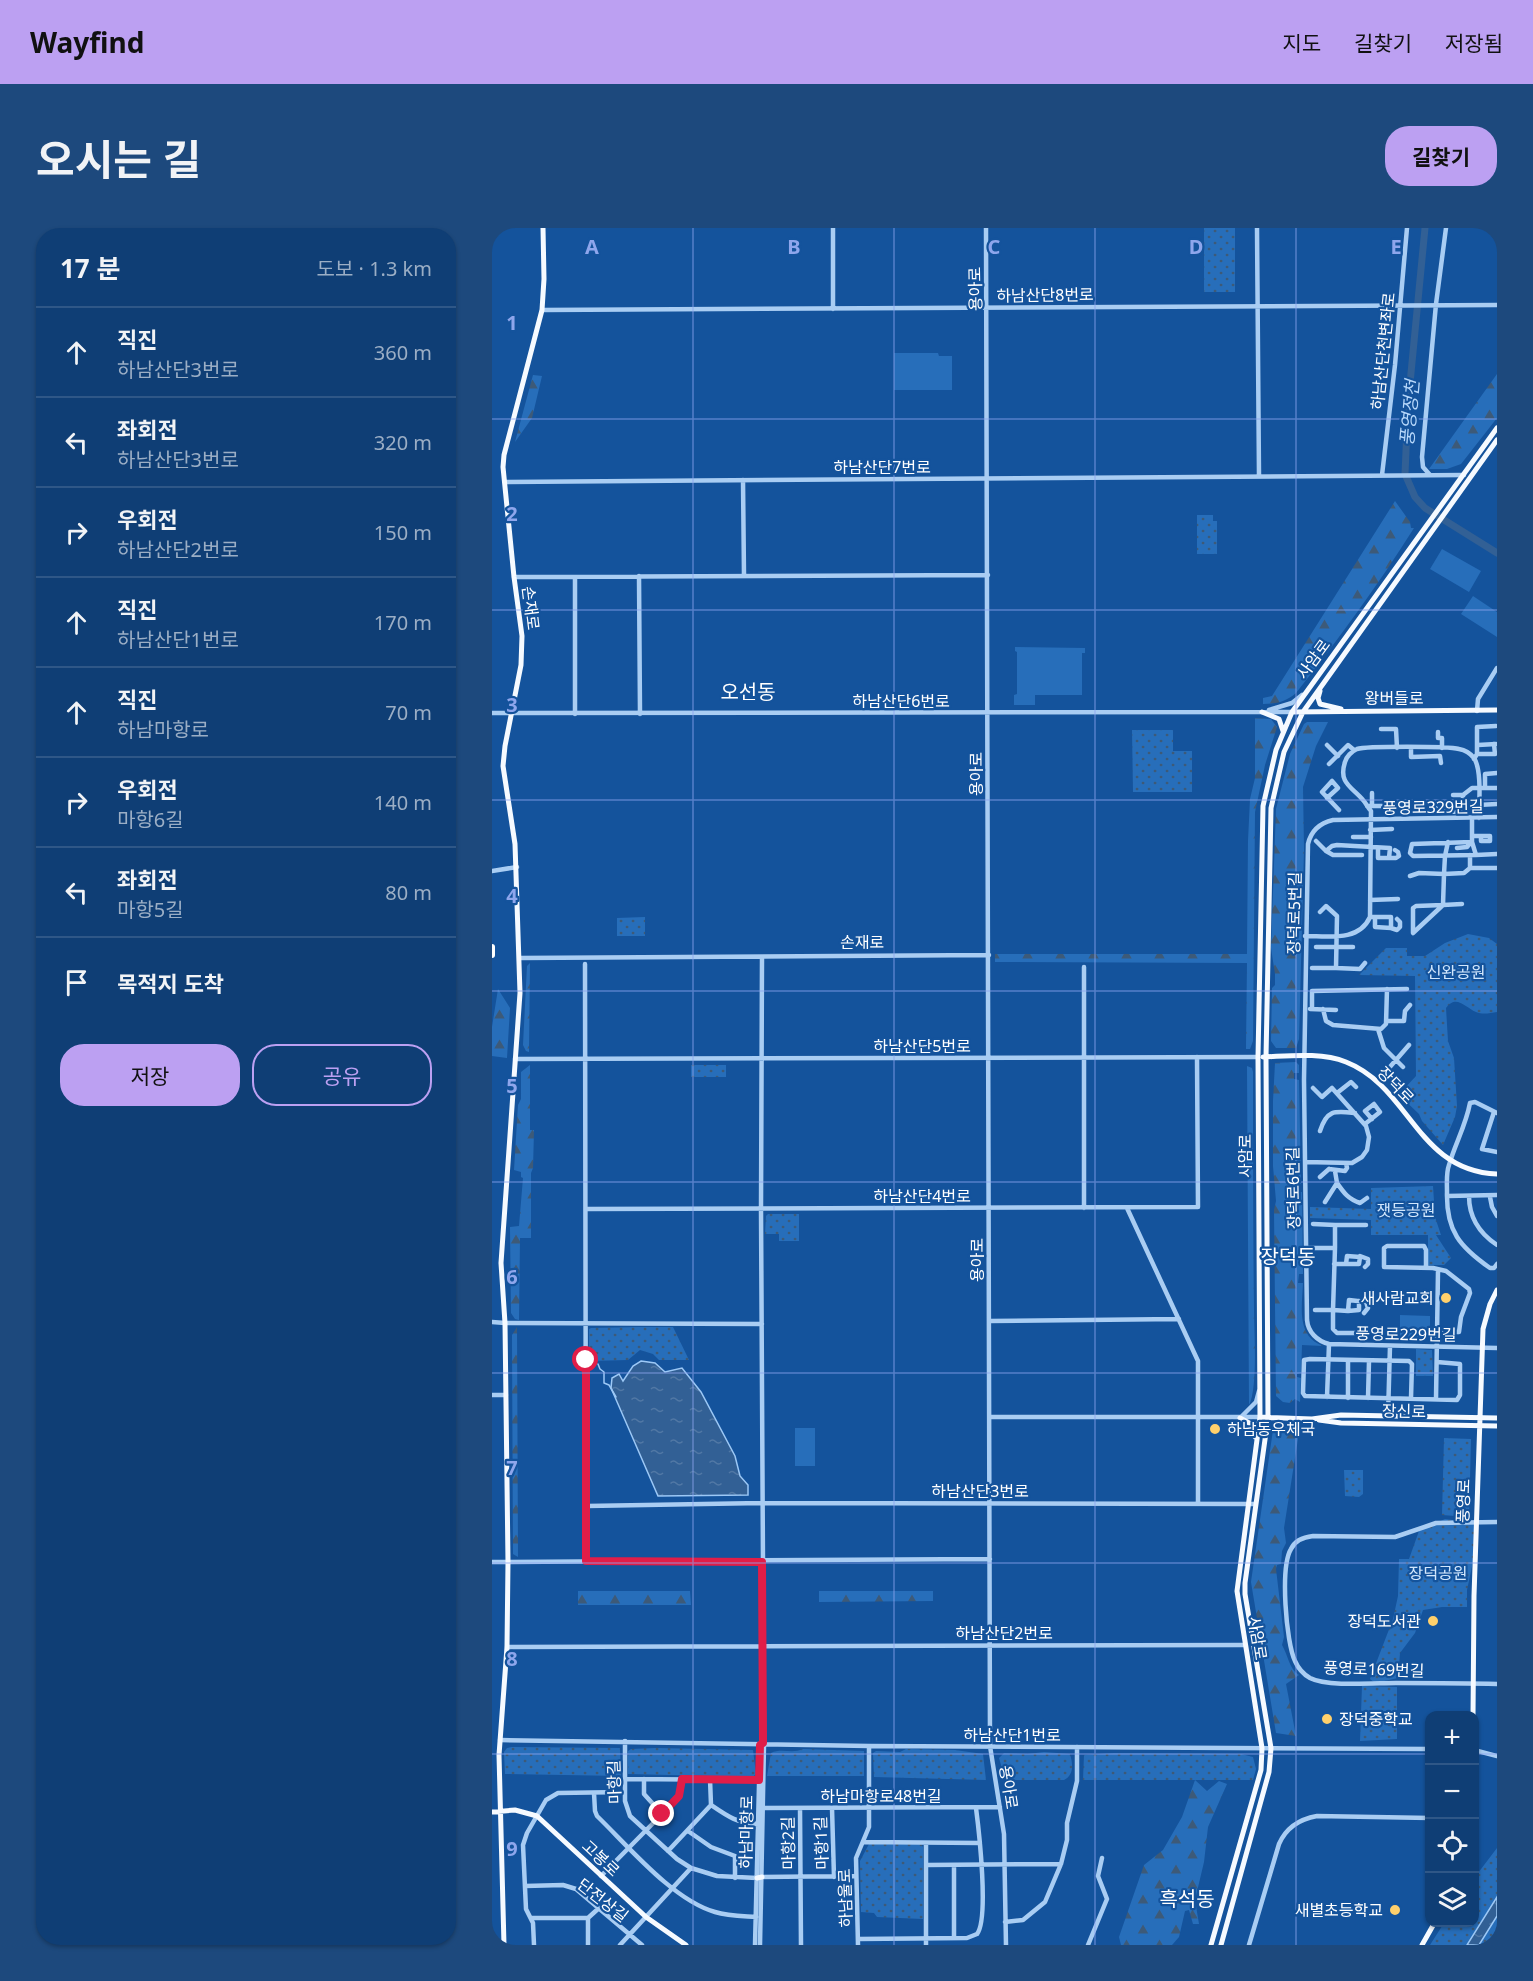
<!DOCTYPE html>
<html lang="ko">
<head>
<meta charset="utf-8">
<style>
	body { margin:0; font-family:"Noto Sans","Noto Sans KR",sans-serif; background:#1d497d; color:#f1f3f6 }
	.controls { position:absolute; right:18px; bottom:18px; display:grid; overflow:hidden; border-radius:12px; box-shadow:0 2px 4px #0004 }
	.controls button { width:54px; height:54px; display:grid; place-items:center; padding:0; border:0; border-bottom:2px solid #2f5787; background:#0f3e75; color:#f1f3f6; font:30px sans-serif }
	.stop { position:absolute; width:18px; height:18px; margin:-14px; border:4px solid #e11d48; border-radius:50%; background:#fff }
	.stop.end { background:#e11d48; border-color:#fff; box-shadow:0 2px 6px #0008 }
	.list { margin:0; padding:0; list-style:none }
	h2 { display:flex; justify-content:space-between; align-items:center; height:78px; margin:0; padding:0 24px; font-size:26px }
	h2 small { font-size:20px; font-weight:400; color:#9baec5 }
	.list li { display:grid; grid-template-columns:39px 1fr auto; gap:18px; align-items:center; box-sizing:border-box; height:90px; padding:0 24px; border-top:2px solid #2f5787 }
	.list b { display:block; font-size:22px; white-space:nowrap }
	.list p { margin:0; font-size:20px; white-space:nowrap; color:#9baec5 }
	.list em { font-size:20px; font-style:normal; color:#9baec5 }
	.actions { display:flex; gap:12px; padding:18px 24px }
	.actions a { flex:1; padding:14px 0; border:2px solid #bca0f2; border-radius:24px; text-align:center; font-size:21px; color:#bca0f2 }
	.actions .main { background:#bca0f2; color:#111 }
	.icon { flex:none; width:33px; height:33px; fill:none; stroke:currentColor; stroke-width:2; stroke-linecap:round; stroke-linejoin:round }
	.map { position:relative; flex:none; width:1005px; height:1717px; overflow:hidden; border-radius:24px }
	header { display:flex; align-items:center; gap:36px; box-sizing:border-box; height:84px; padding:0 30px; background:#bca0f2; color:#111 }
	header strong { font-size:28px }
	nav { display:flex; gap:33px; margin-inline-start:auto; font-size:21px }
	.intro { display:flex; align-items:center; justify-content:space-between; box-sizing:border-box; height:144px; padding:0 36px }
	h1 { margin:0; font-size:42px }
	.button { padding:15px 27px; border-radius:24px; background:#bca0f2; color:#111; font-size:21px; font-weight:700 }
	main { display:flex; gap:36px; padding:0 36px }
	aside { flex:1; background:#0f3e75; border-radius:24px; box-shadow:0 2px 4px #0004 }
	.map>svg:first-child { display:block }
	.grass { fill:url(#grass-dots) }
	.forest { fill:url(#forest-firs) }
	.pitch { fill:#276eba }
	.water { fill:url(#water-ripples); stroke:#9cc8f6; stroke-width:1.5 }
	.lines { fill:none; stroke-linecap:round; stroke-linejoin:round }
	.stream { stroke:#9cc8f6; stroke-width:1.5 }
	.river { stroke:#326095; stroke-width:7 }
	.minor { stroke:#a9cdf3; stroke-width:4.5 }
	.major { stroke:#f6faff; stroke-width:5 }
	.highway { stroke:#fff; stroke-width:6 }
	.route { stroke:#e11d48; stroke-width:8 }
	.grid { fill:none; stroke:#8ea6ec; stroke-width:1.5; stroke-opacity:0.55 }
	.poi-dot { fill:#ffd06c; stroke:#14539c; stroke-width:2 }
	.labels { text-anchor:middle; stroke-width:4.5; stroke-linejoin:round; paint-order:stroke }
	.street-label { font-size:16px; fill:#fff; stroke:#14539c }
	.park-label { font-size:16px; fill:#d2e7fd; stroke:#14539c }
	.poi-label { font-size:16px; fill:#fff; stroke:#14539c; text-anchor:end }
	.water-label { font-size:18px; font-style:italic; fill:#b6d7fa; stroke:#14539c }
	.quarter-label { font-size:20px; fill:#fff; stroke:#14539c }
	.grid-label { font-size:20px; text-anchor:middle; font-weight:bold; fill:#8ea6ec; stroke:#14539c; stroke-width:4.5; stroke-linejoin:round; paint-order:stroke }
</style>
</head>
<body>
<header>
<strong>Wayfind</strong>
<nav><a>지도</a><a>길찾기</a><a>저장됨</a></nav>
</header>
<div class="intro"><h1>오시는 길</h1><a class="button">길찾기</a></div>
<main>
<aside>
<h2>17 분<small>도보 · 1.3 km</small></h2>
<ul class="list">
<li><svg class="icon" aria-label="ahead" viewBox="0 0 24 24"><path d="M12 20V5M6 11l6-6 6 6"/></svg><div><b>직진</b><p>하남산단3번로</p></div><em>360 m</em></li>
<li><svg class="icon" aria-label="left" viewBox="0 0 24 24"><path d="M17 20v-9H6M10 6l-5 5 5 5"/></svg><div><b>좌회전</b><p>하남산단3번로</p></div><em>320 m</em></li>
<li><svg class="icon" aria-label="right" viewBox="0 0 24 24"><path d="M7 20v-9h11M14 6l5 5-5 5"/></svg><div><b>우회전</b><p>하남산단2번로</p></div><em>150 m</em></li>
<li><svg class="icon" aria-label="ahead" viewBox="0 0 24 24"><path d="M12 20V5M6 11l6-6 6 6"/></svg><div><b>직진</b><p>하남산단1번로</p></div><em>170 m</em></li>
<li><svg class="icon" aria-label="ahead" viewBox="0 0 24 24"><path d="M12 20V5M6 11l6-6 6 6"/></svg><div><b>직진</b><p>하남마항로</p></div><em>70 m</em></li>
<li><svg class="icon" aria-label="right" viewBox="0 0 24 24"><path d="M7 20v-9h11M14 6l5 5-5 5"/></svg><div><b>우회전</b><p>마항6길</p></div><em>140 m</em></li>
<li><svg class="icon" aria-label="left" viewBox="0 0 24 24"><path d="M17 20v-9H6M10 6l-5 5 5 5"/></svg><div><b>좌회전</b><p>마항5길</p></div><em>80 m</em></li>
<li><svg class="icon" aria-label="arrive" viewBox="0 0 24 24"><path d="M6 21V4h12l-3 4 3 4H6"/></svg><div><b>목적지 도착</b></div></li>
</ul>
<div class="actions"><a class="main">저장</a><a>공유</a></div>
</aside>
<div class="map">
<svg width="1005" height="1717" viewBox="0 0 1005 1717">
	<defs>
		<pattern id="grass-dots" width="8" height="8" patternUnits="userSpaceOnUse" patternTransform="scale(1.5)"><rect width="8" height="8" fill="#276eba"/><path d="M2 2h.1M6 6h.1" fill="none" stroke="#3d5a78" stroke-width="1.8" stroke-linecap="round"/></pattern>
		<pattern id="forest-firs" width="22" height="20" patternUnits="userSpaceOnUse" patternTransform="scale(1.5)"><rect width="22" height="20" fill="#276eba"/><path d="M5 1l3.5 6h-7zM16 11l3.5 6h-7z" fill="#3d5a78"/></pattern>
		<pattern id="water-ripples" width="26" height="14" patternUnits="userSpaceOnUse" patternTransform="scale(1.5)"><rect width="26" height="14" fill="#326095"/><path d="M2 4q2-2 4 0t4 0M15 11q2-2 4 0t4 0" fill="none" stroke="#5178a5"/></pattern>
	</defs>
	<rect width="100%" height="100%" fill="#14539c"/>
	<path class="grass" d="M712 0H743V64H712Z
		M705 287H721V293H725V326H705Z
		M640 502H681V523H700V564H641Z
		M153 689V708H125V690Z
		M976 706 997 710 1005 716V784C998 785 991 787 984 784 973 779 964 766 954 780L956 813 962 830 965 878 963 889 951 917 930 893 927 886 903 863 907 859 911 862 924 848 923 748 867 747 894 720H915V728H933L953 715Z
		M199 837H234V849H199Z
		M941 958 943 989 949 1007H944L959 1030 952 1037H936V1007H879V992L818 990V979L879 981V960Z
		M276 986H307V1013H287V1006H273L274 988Z
		M146 1099H181L197 1132H167L161 1126 148 1122 136 1132 97 1133V1101L99 1100Z
		M924 1121 940 1122 941 1148H924Z
		M952 1210 979 1211 977 1289 950 1287Z
		M852 1242H871V1266L867 1269 853 1268Z
		M953 1291 984 1295 982 1329 975 1362V1379H950L931 1382 923 1405 908 1425 906 1450 883 1455 878 1451 901 1391 906 1368 907 1331H917L927 1303Z
		M870 1458 905 1459V1511L868 1513Z
		M20 1519 128 1520 129 1548 13 1546 12 1524 15 1520Z
		M164 1520 261 1522 264 1546 261 1549 136 1546V1523L139 1521Z
		M311 1521 372 1523V1548H275L279 1525C289 1520 301 1526 311 1521Z
		M414 1521 463 1522 491 1526 494 1552 382 1549 381 1525 384 1523 408 1524Z
		M552 1524 578 1526C581 1536 582 1547 572 1552H510L511 1544 507 1530 512 1525 536 1526Z
		M622 1525 749 1526 761 1529 764 1541 761 1552H591L592 1527Z
		M377 1616H429L431 1619V1691L385 1689 382 1685 369 1684 368 1633Z
		M1005 1620V1717H938L952 1695 982 1694 983 1649Z"/>
	<path class="forest" d="M1005 146V190L969 236 955 241H937Z
		M41 147 50 148 40 190 23 214Z
		M903 273 918 294 919 300H922C886 357 846 412 804 465 794 474 783 476 771 476V470L780 468Z
		M763 490 779 491 785 499 773 537 763 584 761 813 758 821H754L755 735 503 734V726H755L756 613 758 571 763 550Z
		M815 494H836L824 518 811 559 812 622 807 811 804 820H784L779 813 780 760 783 757V746L779 720 784 581 798 526 812 496Z
		M38 735 37 824 34 823 31 817 35 738Z
		M6 761 18 780 15 830 0 828V799Z
		M804 834 807 837V845H802V851L807 852 809 956H805V964H810L811 1046H807L806 1055H811C810 1079 804 1108 831 1118L810 1117 809 1145 805 1146V1149L809 1150 808 1174 803 1171 798 1175 791 1174 784 1168 782 982 784 973 781 938V873L783 835Z
		M38 837V902H42L41 940 39 945V1010H28L27 1092 23 1091 19 1085 18 999 27 998 31 950 29 949V944L22 942 26 877 29 871V844Z
		M755 838 760 840 761 844C761 923 761 1003 762 1082 762 1103 766 1160 757 1177Z
		M25 1099 26 1329 21 1326 20 1107Z
		M788 1197 808 1198 792 1300 794 1315 790 1323 789 1336 785 1337 784 1341 792 1409 790 1417C796 1427 797 1441 807 1447L794 1456 804 1508 784 1505 759 1354 781 1202Z
		M86 1363H198L199 1377H86Z
		M327 1363H441V1373L327 1374Z
		M703 1552 715 1563 727 1553 735 1556 716 1599 712 1634 703 1672 707 1696H701L697 1682 693 1683 687 1709 680 1717H629L627 1709 652 1637 671 1622 690 1589Z"/>
	<path class="pitch" d="M402 125H446L447 128H460V162H402Z
		M950 321 989 343 977 364 938 341Z
		M981 368 1005 384V409L969 386Z
		M523 419 593 420V425H590V467H543V477H522V467L525 466V424L523 423Z
		M908 1087 938 1088V1110L908 1109Z
		M303 1200H323V1238H303Z"/>
	<path class="water" d="M149 1133 163 1135 173 1144 190 1140 209 1164 243 1228 248 1248 256 1257V1267L166 1268 119 1160 120 1150 127 1146 131 1153 141 1138Z
		M1005 1669V1688L987 1717H975Z"/>
	<g class="lines">
		<path class="stream" d="M106 1136 108 1141 112 1144V1155L117 1157 124 1169"/>
		<path class="river" d="M933 0 916 176 913 246 923 269 933 280 1005 325"/>
		<path class="minor" d="M341 0V81
			M494 0 498 1518 512 1606 514 1717
			M765 0 767 247
			M50 82 1005 77
			M890 247 903 137 915 0
			M938 247 931 239 930 229 944 76 954 0
			M251 252 252 348
			M13 254 972 247
			M147 348 148 486
			M22 349 496 347
			M83 349V486
			M777 482 800 475 810 467
			M985 483 986 471 1005 440
			M0 485 800 484
			M889 501H904L905 520
			M946 504V510H950V520
			M835 517 846 528
			M986 517 1004 516
			M919 520V529L948 528 949 535
			M985 526H1003L1002 516
			M982 531 985 526V499L1004 498
			M837 536 856 517 862 522
			M993 560V546L1005 545
			M961 567H971L980 560H1005
			M835 570 846 560 840 553 830 564 847 582
			M986 577 1005 576
			M875 578H906
			M880 578V565
			M941 578 947 583 967 584 971 577V567
			M1005 589 841 592C828 595 819 603 816 616L812 852 815 1092C816 1104 825 1113 837 1116L1005 1120
			M980 590V614L920 616 918 625 921 628 984 627
			M878 602 900 601
			M980 608H998V613H989V608
			M861 609H879
			M824 613 834 623 840 618 845 617 898 620 897 630H886V620
			M980 614 984 627 1005 626
			M965 620 975 619 979 614
			M834 623 841 627H870
			M897 630H904L907 628 906 624 903 622
			M978 640H1005
			M0 643 25 639
			M918 648 927 645 952 646 953 628 956 614
			M878 672 906 671
			M970 676 951 677 921 705V680L924 678 951 677 952 646 972 645 978 640V627
			M878 689H883V699L899 700V689H883
			M899 700 905 702 908 699V694L905 691
			M813 708C836 708 867 714 878 689L879 583C876 580 874 575 871 572 860 559 846 555 853 534 854 529 860 523 865 521 874 518 956 518 967 521 973 522 978 525 982 530 990 542 987 575 987 590
			M824 719H861
			M28 730 497 727
			M93 736 94 1333
			M592 739V980
			M820 740H844L845 688 834 678 828 684
			M844 740 868 741 873 735
			M818 781 844 782
			M820 781V763L915 761
			M831 781 834 793 841 797 889 801 894 796 895 761
			M895 793H912L913 783 918 777
			M886 801 892 820 911 839
			M23 831 766 829
			M897 845V840L917 817
			M845 865 859 854 864 859
			M1002 884 990 921 1005 924
			M1005 885 983 874 978 875C974 897 963 916 957 937 954 945 955 955 955 964 954 1003 968 1019 998 1040H1002L1005 1036
			M873 896 888 884 882 876 873 883 880 891
			M828 903C835 881 843 883 863 885
			M813 934 860 935 870 929 875 922 877 909 874 898 840 860 830 869 821 860
			M837 941 853 943 855 940 854 935
			M828 949 837 941
			M845 955C852 965 856 971 868 975L875 970
			M955 968 1005 967
			M977 968C977 990 987 1005 1005 1017
			M998 969 1000 979 1005 988
			M833 974 845 955 843 943
			M635 980 706 1133V1276
			M94 981 706 979 705 829
			M843 997H874
			M815 1020H843V997L821 996
			M843 1020 841 1082 856 1083 857 1072 874 1074 876 1080 872 1085
			M868 1028 876 1031V1036L873 1039
			M842 1036H854L855 1028 868 1029 867 1036H854
			M934 1040V1022L932 1018H895L892 1020V1039L941 1040 954 1043 977 1061 978 1065 969 1089 967 1104H945
			M823 1082H841V1101L845 1105H864
			M856 1083 867 1082V1073
			M497 1093 687 1091
			M0 1094 13 1095 270 1096
			M0 1167H14
			M835 1169 837 1116
			M856 1170V1132
			M876 1170 877 1133
			M919 1170 920 1136 917 1133 818 1131 812 1132 811 1165 813 1168 965 1172 968 1167V1136L945 1134
			M944 1171 946 1043
			M896 1188 898 1118
			M498 1189H768
			M748 1190 764 1174 767 1163
			M95 1278 270 1275 763 1276
			M1005 1294 944 1295 903 1309 821 1308C812 1309 803 1312 799 1321 788 1339 794 1414 803 1433 806 1440 811 1446 818 1450 835 1459 883 1455 904 1455 938 1455 971 1455 1005 1456
			M0 1334 498 1331
			M15 1419 753 1417
			M8 1512 377 1518 938 1521
			M133 1513V1573L138 1588 185 1631 199 1640 225 1648 265 1650
			M982 1522 1005 1528
			M133 1551 267 1552
			M152 1551V1566L170 1586
			M102 1565 103 1583 105 1588C137 1619 181 1672 223 1684 236 1688 250 1688 264 1689
			M219 1577C235 1588 246 1596 267 1596
			M270 1580 508 1579
			M308 1580 309 1717
			M340 1580 342 1649
			M196 1603 219 1619 243 1628V1650
			M371 1614 488 1615
			M176 1623 219 1577 218 1551
			M434 1637 569 1636
			M462 1638V1710
			M109 1648 180 1576 187 1568 190 1551
			M270 1649 364 1648
			M33 1658 71 1657 84 1661 150 1717
			M39 1690H96L107 1680
			M513 1694 531 1692 553 1674 569 1636 575 1612V1595L585 1553V1519
			M366 1711 475 1710 485 1706C497 1691 487 1603 484 1580
			M42 1717 41 1695 34 1681 31 1617 35 1605 54 1572 66 1565 133 1564
			M96 1717V1690
			M128 1717 199 1640
			M263 1717 268 1517 271 1515
			M268 1717 272 1517 269 981 270 729
			M366 1717 364 1630 377 1599V1518
			M434 1717V1616
			M596 1717 615 1671 606 1648 610 1630
			M757 1717 787 1616C794 1600 808 1591 825 1588L938 1590"/>
		<path class="major" d="M828 463 826 470 828 476 849 481
			M770 484 787 491 791 503
			M800 484 1005 482
			M771 829C797 828 829 824 854 834 918 859 925 943 1005 946
			M768 1189 820 1191 849 1187 1005 1190
			M748 1190 759 1196 763 1209
			M827 1192 849 1195 1005 1198
			M981 1488 982 1368 991 1101 998 1076 1005 1062
			M0 1584 23 1582 45 1588 154 1689 194 1717
			M265 1650 270 1649
			M12 1717 7 1527 15 1419 16 1334 13 1095 9 1035 28 765 23 616 11 538 13 518 29 437 30 408 22 349 11 239 12 227 50 82 52 51 51 0
			M719 1717 769 1542 770 1520 745 1363 768 1189 766 829 771 578 784 522 800 484 1005 200
			M729 1717 777 1544 779 1520 753 1366V1355L776 1190 774 829 779 580 792 524 811 484 1005 212
			M930 1717 943 1694"/>
		<path class="highway" d="M0 719V727"/>
	</g>
	<g class="lines">
		<path class="route" d="M94 1132V1333L270 1334 271 1515 268 1517 267 1552 190 1551 187 1568 170 1586"/>
	</g>
	<path class="grid" d="M201 0V1717M402 0V1717M603 0V1717M804 0V1717M0 191H1005M0 382H1005M0 572H1005M0 763H1005M0 954H1005M0 1145H1005M0 1335H1005M0 1526H938M982 1526H1005"/>
	<g class="poi-dot">
		<circle cx="954" cy="1070" r="6"/>
		<circle cx="723" cy="1201" r="6"/>
		<circle cx="941" cy="1393" r="6"/>
		<circle cx="835" cy="1491" r="6"/>
		<circle cx="903" cy="1682" r="6"/>
	</g>
	<g class="labels">
		<g class="street-label">
			<text transform="translate(483 61) rotate(-91)" y="6">용아로</text>
			<text transform="translate(553 67) rotate(-1)" y="6">하남산단8번로</text>
			<text transform="translate(891 123) rotate(-84)" y="6">하남산단천변좌로</text>
			<text x="390" y="245">하남산단7번로</text>
			<text transform="translate(39 380) rotate(83)" y="6">손재로</text>
			<text transform="translate(821 431) rotate(-54)" y="6">사암로</text>
			<text x="902" y="476">왕버들로</text>
			<text x="409" y="479">하남산단6번로</text>
			<text transform="translate(484 546) rotate(-90)" y="6">용아로</text>
			<text transform="translate(941 579) rotate(-1)" y="6">풍영로329번길</text>
			<text transform="translate(802 685) rotate(-89)" y="6">장덕로5번길</text>
			<text x="370" y="720">손재로</text>
			<text x="430" y="824">하남산단5번로</text>
			<text transform="translate(904 857) rotate(46)" y="6">장덕로</text>
			<text transform="translate(753 928) rotate(-90)" y="6">사암로</text>
			<text transform="translate(801 960) rotate(-91)" y="6">장덕로6번길</text>
			<text x="430" y="974">하남산단4번로</text>
			<text transform="translate(485 1032) rotate(-90)" y="6">용아로</text>
			<text transform="translate(914 1106) rotate(1)" y="6">풍영로229번길</text>
			<text transform="translate(912 1183) rotate(1)" y="6">장신로</text>
			<text x="488" y="1269">하남산단3번로</text>
			<text transform="translate(971 1273) rotate(-88)" y="6">풍영로</text>
			<text x="512" y="1411">하남산단2번로</text>
			<text transform="translate(766 1410) rotate(81)" y="6">사암로</text>
			<text transform="translate(882 1441) rotate(2)" y="6">풍영로169번길</text>
			<text x="520" y="1513">하남산단1번로</text>
			<text transform="translate(122 1554) rotate(-92)" y="6">마항길</text>
			<text transform="translate(517 1559) rotate(81)" y="6">용아로</text>
			<text x="389" y="1574">하남마항로48번길</text>
			<text transform="translate(254 1604) rotate(-89)" y="6">하남마항로</text>
			<text transform="translate(296 1615) rotate(-91)" y="6">마항2길</text>
			<text transform="translate(329 1615) rotate(-92)" y="6">마항1길</text>
			<text transform="translate(109 1630) rotate(43)" y="6">고봉로</text>
			<text transform="translate(353 1670) rotate(-92)" y="6">하남울로</text>
			<text transform="translate(111 1672) rotate(38)" y="6">단전상길</text>
		</g>
		<g class="park-label">
			<text x="964" y="750">신완공원</text>
			<text x="914" y="988">잿등공원</text>
			<text x="946" y="1351">장덕공원</text>
		</g>
		<g class="poi-label">
			<text x="942" y="1076">새사람교회</text>
			<text x="735" y="1207" text-anchor="start">하남동우체국</text>
			<text x="929" y="1399">장덕도서관</text>
			<text x="847" y="1497" text-anchor="start">장덕중학교</text>
			<text x="891" y="1688">새별초등학교</text>
		</g>
		<g class="water-label">
			<text transform="translate(918 185) rotate(-85)" y="6">풍영정천</text>
		</g>
		<g class="quarter-label">
			<text x="256" y="471">오선동</text>
			<text x="796" y="1036">장덕동</text>
			<text x="695" y="1678">흑석동</text>
		</g>
	</g>
	<g class="grid-label">
		<text x="100" y="26">A</text>
		<text x="302" y="26">B</text>
		<text x="502" y="26">C</text>
		<text x="704" y="26">D</text>
		<text x="904" y="26">E</text>
		<text x="20" y="102">1</text>
		<text x="20" y="293">2</text>
		<text x="20" y="484">3</text>
		<text x="20" y="675">4</text>
		<text x="20" y="865">5</text>
		<text x="20" y="1056">6</text>
		<text x="20" y="1247">7</text>
		<text x="20" y="1438">8</text>
		<text x="20" y="1628">9</text>
	</g>
</svg>
<div class="controls">
<button>+</button>
<button>−</button>
<button><svg class="icon" aria-label="locate" viewBox="0 0 24 24"><circle cx="12" cy="12" r="6"/><path d="M12 2v4M12 18v4M2 12h4M18 12h4"/></svg></button>
<button><svg class="icon" aria-label="layers" viewBox="0 0 24 24"><path d="M12 4l9 5-9 5-9-5zM3 14l9 5 9-5"/></svg></button>
</div>
<div class="stop" style="left:94px;top:1132px"></div>
<div class="stop end" style="left:170px;top:1586px"></div>
</div>
</main>
</body>
</html>
